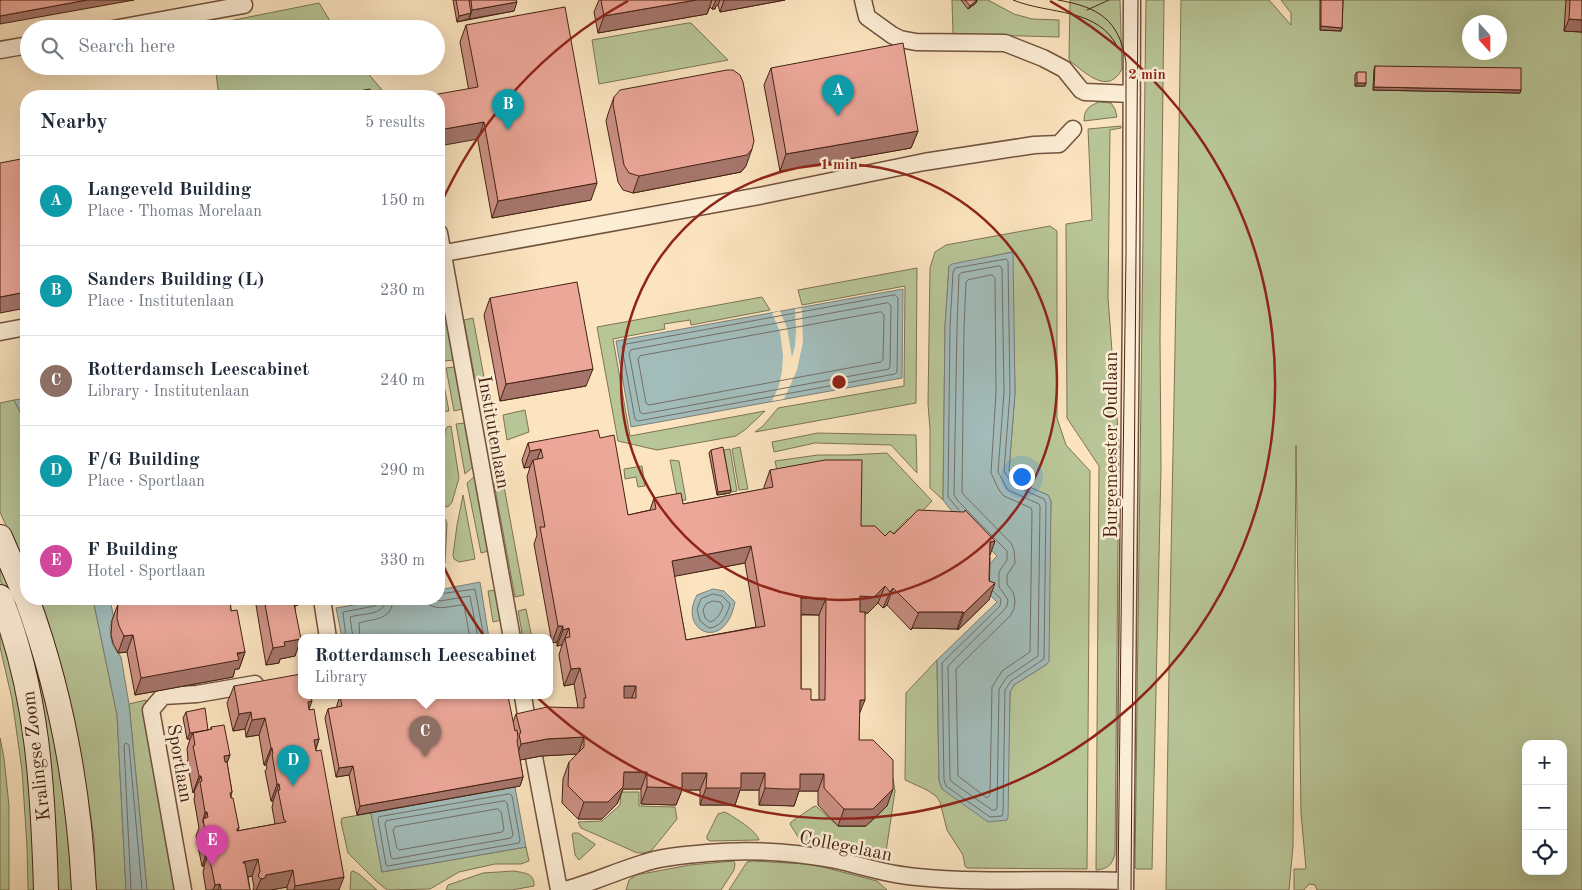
<!DOCTYPE html>
<html lang="en">
<head>
<meta charset="utf-8">
<style>
	body { margin:0; font-family:"Old Standard TT",serif; background:#f2f2f3; color:#1f2937 }
	.controls { position:absolute; right:15px; bottom:15px; display:grid; overflow:hidden; border-radius:10px; box-shadow:0 5px 20px #0002 }
	.controls button { width:45px; height:45px; display:grid; place-items:center; padding:0; border:0; border-bottom:1px solid #e0e1e3; background:#fff; color:#1f2937; font:25px sans-serif }
	.compass { position:absolute; left:1462px; top:15px; width:45px; height:45px; border-radius:50%; background:#fff; box-shadow:0 5px 20px #0002; rotate:159deg }
	.you { position:absolute; left:1021px; top:476px; width:18px; height:18px; margin:-12px; border:4px solid #fff; border-radius:50%; background:#1a73e8; box-shadow:0 0 0 8px #1a73e833 }
	.badge { display:grid; place-items:center; width:32px; height:32px; border-radius:50%; background:#ea580c; color:#fff; font-size:16px; font-weight:700 }
	.pin { position:absolute; translate:-50% -41px; filter:drop-shadow(0 1px 2px #0008) }
	.pin::after { content:''; position:absolute; top:26px; width:18px; height:15px; background:inherit; clip-path:polygon(0 0,100% 0,50% 100%) }
	.popup { position:absolute; left:298px; top:634px; width:255px; height:65px; box-sizing:border-box; display:grid; place-content:center; border-radius:10px; background:#fff; filter:drop-shadow(0 1px 4px #0005); font-size:16px; white-space:nowrap; color:#747a83 }
	.popup b { font-size:19px; color:#1f2937 }
	.popup::after { content:''; position:absolute; left:50%; top:100%; margin-left:-10px; border:10px solid transparent; border-top-color:#fff }
	.list { margin:0; padding:0; list-style:none }
	h2 { display:flex; justify-content:space-between; align-items:center; height:65px; margin:0; padding:0 20px; font-size:21px }
	h2 small { font-size:16px; font-weight:400; color:#747a83 }
	.list li { display:grid; grid-template-columns:32px 1fr auto; gap:15px; align-items:center; box-sizing:border-box; height:90px; padding:0 20px; border-top:1px solid #e0e1e3 }
	.list b { display:block; font-size:19px; white-space:nowrap }
	.list p { margin:0; font-size:16px; white-space:nowrap; color:#747a83 }
	.list em { font-size:16px; font-style:normal; color:#747a83 }
	.icon { flex:none; width:28px; height:28px; fill:none; stroke:currentColor; stroke-width:2; stroke-linecap:round; stroke-linejoin:round }
	.map { position:relative; flex:none; width:1582px; height:890px; overflow:hidden }
	.search { position:absolute; background:#fff; box-shadow:0 5px 20px #0002; left:20px; top:20px; width:425px; height:55px; display:flex; align-items:center; gap:12px; box-sizing:border-box; padding:0 18px; border-radius:28px; color:#747a83; font-size:19px }
	.panel { position:absolute; background:#fff; box-shadow:0 5px 20px #0002; left:20px; top:90px; width:425px; height:515px; border-radius:20px }
	.map>svg:first-child { display:block }
	.green { fill:#b8c597; stroke:#7e7455; fill-rule:evenodd }
	.water { fill:#a2bcba; stroke:#7d7e77 }
	.pier { fill:#fbe4bf }
	.lines { fill:none; stroke-linecap:round; stroke-linejoin:round }
	.shore { stroke:#746f66; stroke-width:1 }
	.street-casing { stroke:#72523e; stroke-width:19 }
	.secondary-casing { stroke:#452213; stroke-width:26 }
	.street { stroke:#fcedd5; stroke-width:16 }
	.secondary { stroke:#fcedd5; stroke-width:24 }
	.tram { stroke:#452213; stroke-width:1 }
	.wall { fill:#cb9084; stroke:#452213; fill-rule:evenodd }
	.shaded-wall { fill:#a5756b; stroke:#452213 }
	.building { fill:#eca799; stroke:#452213; fill-rule:evenodd }
	.ring { fill:none; stroke:#8f2418; stroke-width:2.5 }
	.labels { text-anchor:middle; stroke-width:5; stroke-linejoin:round; paint-order:stroke }
	.street-label { font-size:19px; fill:#452213; stroke:#fcedd5 }
	.centre { fill:#8f2418; stroke:#fcedd5; stroke-width:2.5 }
	.ring-label { font-size:15px; text-anchor:middle; font-weight:bold; fill:#8f2418; stroke:#fcedd5; stroke-width:5; stroke-linejoin:round; paint-order:stroke }
</style>
</head>
<body>
<div class="map">
<svg width="1582" height="890" viewBox="0 0 1582 890">
	<rect width="100%" height="100%" fill="#fbe4bf"/>
	<filter id="stains"><feTurbulence type="fractalNoise" baseFrequency=".004" numOctaves="4"/><feColorMatrix values="0 0 0 0 .2 0 0 0 0 .09 0 0 0 0 .02 0 0 0 .5 -.17"/></filter>
	<radialGradient id="worn" r=".72"><stop offset=".6" stop-color="#630" stop-opacity="0"/><stop offset="1" stop-color="#630" stop-opacity=".3"/></radialGradient>
	<path class="green" d="M952 0H988L1014 14 1032 19 1059 20V37L953 34Z
		M1070 0H1120L1122 69C1108 96 1086 73 1070 61L1069 58Z
		M1146 0H1164L1160 338 1161 468 1152 869H1136L1135 866Z
		M1181 0H1269L1291 25V13L1281 0H1582V890H1317L1315 885 1309 884 1304 890H1294V869H1306L1301 813 1296 445 1293 846 1289 890H1166C1169 593 1177 297 1181 0ZM1470 22H1500V52H1470ZM1526 744H1563V871H1526Z
		M319 3 335 29H209V25Z
		M688 23H691L728 60 599 84 592 40Z
		M215 66H362L382 90 341 96H219Z
		M1099 102 1111 103 1115 109 1117 117 1084 121C1084 109 1089 106 1099 102Z
		M1121 126V128L1110 130 1108 298 1119 445 1115 854C1112 865 1108 869 1096 870L1099 466 1067 418 1066 224 1092 220 1088 129Z
		M1050 226 1057 231V418L1066 445 1090 471 1087 869 967 868 965 866 963 855 947 830 940 802 936 796 927 790 905 780 906 693 937 660 939 780 942 789 1009 741 1010 692 1014 685 1047 664 1051 501 1048 495 1015 481 1009 470 1015 393 1012 252 949 266 945 327 943 500 930 488V429L928 404 930 268 935 252 946 245Z
		M917 268 916 403 755 432 763 426 778 408 904 386 905 286 802 305 798 290Z
		M762 297 770 310 691 325 690 320 664 324 665 329 613 339 630 436 765 411 746 429 736 436 657 450 618 441 597 327Z
		M473 318 484 377 475 379 464 320Z
		M447 323 454 360 445 361 439 325Z
		M439 360 449 411 439 412Z
		M455 367 463 409 454 411 446 368Z
		M14 400 26 424V570L0 512V403Z
		M525 410 529 432 507 440 503 415Z
		M465 423 473 467 465 474 456 424Z
		M451 426 459 478 452 502 449 506 441 508 439 507V461L444 447 445 431 447 427Z
		M818 433 916 435 917 473 891 445 815 443 774 452 772 442Z
		M740 447 748 489 739 490 732 449Z
		M730 449 737 491 731 492 724 450Z
		M887 453 932 501 914 520 907 519 879 549 779 480 775 461 818 455H849Z
		M670 460 679 461 686 500 678 501Z
		M642 466 645 486 638 487 636 477 625 479 624 469Z
		M475 476 489 551 481 553 467 483Z
		M503 481 524 595 515 597 494 483Z
		M463 495 475 559 459 562 454 559 453 555 457 525Z
		M439 515 445 519 447 523 445 563 443 568 439 570Z
		M0 554 21 605 63 769 75 890H56L10 601 0 580Z
		M496 590 502 620 493 622 488 591Z
		M38 599H93L117 715 126 890H96L94 839 89 805 62 679Z
		M526 609 532 638H523L518 611Z
		M0 618 24 711 36 890H28L27 846 22 770 12 699 0 647Z
		M146 700 145 709 179 890H147L129 704Z
		M0 738 4 758 9 806V890H0Z
		M893 778 895 791 886 852 884 857 878 861 807 845 800 840 790 824 791 822 813 807 816 806 838 826H866Z
		M621 792H639V806L675 807 677 819 652 850C646 853 641 854 635 852L581 828 578 822 602 821 620 805Z
		M725 812C734 817 757 831 759 840L710 841 707 839V836L718 814Z
		M371 813 382 872 526 847 529 861 521 864H495L459 872 430 889 387 890 375 880 348 853 341 822 342 818Z
		M574 833H578L595 844V845L579 860 575 855 572 834Z
		M734 861 735 864 734 870 721 890H626L629 880 636 875 690 865Z
		M752 861 806 864 819 866 877 881 887 890H729L747 862Z
		M353 871 359 874 377 890H350L351 872Z
		M514 871C524 873 535 873 534 886L512 890H446L448 885 483 873Z"/>
	<path class="water" d="M1013 252 1015 393 1009 470 1015 481 1048 495 1051 501 1049 661 1047 664 1014 685 1010 692 1008 817 1007 820 988 822 942 789 939 780 937 660 997 602 987 592 988 566 997 556 950 509 943 500 945 327 949 266 952 264Z
		M903 289 902 378 631 427 616 341Z
		M26 398V424L14 400Z
		M480 582 489 638H342L336 608 388 599H439V590Z
		M713 589 724 591 735 602C725 654 677 631 697 595Z
		M93 599H110L114 619 112 620 110 627 111 638 113 646 121 657 129 704 147 890H126L117 715Z
		M515 787 526 847 382 872 371 813Z"/>
	<path class="pier" d="M802 308 803 342 797 370 784 399 772 401 779 386 782 371 783 355 780 332 772 313 780 311 787 328 792 357 795 346 796 330 795 309Z"/>
	<g class="lines">
		<path class="shore" d="M1000 266 1002 269 1004 392 998 472 1008 490 1039 504 1040 506 1038 656 1007 677 999 689 997 808 996 810H992L952 782 950 779 948 666 1004 610 1007 606 1008 600 1005 595 999 587V572L1007 560V551L958 501 954 495 957 327 959 275 961 273Z
			M992 275 995 278 996 392 991 473 999 490 1004 496 1031 508 1032 511 1030 652 1002 671 992 687 990 795 987 798 958 776 956 669 1010 616 1014 609 1015 601 1013 592 1007 584V575L1015 563 1014 550 1011 543 962 493 964 328 966 282 968 280Z
			M895 295 898 298 897 372 895 374 638 421 635 419 622 348 623 345Z
			M888 303 891 306 890 366 889 369 643 414 640 412 629 353 631 350Z
			M881 312 884 315 883 360 881 362 649 405 646 403 638 359 640 356Z
			M959 510 948 497 950 327 953 272 955 268 1006 259 1008 261 1010 393 1004 471 1013 485 1044 499 1046 503 1044 659 1011 681 1005 690 1003 813 1002 816 990 817 946 786 944 780 942 663 1000 606 1001 599 993 591
			M439 594 475 589 484 638
			M713 594 722 596 730 604C727 615 722 627 709 628L700 621 697 609 701 599Z
			M423 599C435 614 449 605 464 605L470 638
			M433 599 440 601 470 596 478 638
			M713 601 720 602 723 606C721 613 717 620 710 622L705 618 703 610 706 604Z
			M346 638 343 612 375 606 379 603 380 599
			M353 638 350 617C363 613 385 616 386 599
			M360 638 359 623C375 618 392 621 393 599
			M510 794 512 796 520 840 519 843 388 866 386 865 378 819 379 817Z
			M505 801 507 803 513 835 511 838 393 859 391 857 385 824 386 821Z
			M498 809 501 812 504 829 502 832 399 850 397 848 393 830 395 827Z
			M131 890 124 745 126 743 129 745 142 890"/>
		<g class="street-casing">
			<path id="street" d="M863 0 867 17 892 35 900 39 916 42 1005 43 1043 58 1064 69 1081 90 1085 92 1132 94
				M113 29 244 5
				M0 50 29 45
				M439 233 512 638
				M439 254 764 195 924 162 1034 145 1059 144 1073 129
				M0 332 26 327
				M322 599 328 638
				M523 696 528 727
				M534 757 559 890
				M183 890 151 710 163 696 197 694 255 684
				M565 890C592 883 617 871 644 863 664 856 687 855 707 853 749 849 794 852 836 860 863 866 889 875 917 877 986 884 1056 878 1125 881
				M1125 890 1131 303 1132 0"/>
		</g>
		<g class="secondary-casing">
			<path id="secondary" d="M0 537 26 597
				M0 597C38 690 43 790 46 890
				M27 599C61 692 79 791 84 890"/>
		</g>
		<use href="#street" class="street"/>
		<use href="#secondary" class="secondary"/>
		<path class="tram" d="M1013 0C1049 15 1099 7 1118 48
			M1058 0C1098 7 1119 19 1126 62V254L1122 539 1118 890
			M1087 10 1109 0
			M1131 890 1138 0"/>
	</g>
	<path class="wall" d="M453 0H516L514 11 457 22Z
		M599 0H785L720 12 718 5 716 6 715 9H712L710 7 707 14 598 33 594 12Z
		M961 0H977L976 3 968 9Z
		M1320 0H1343L1342 28 1341 31 1320 30Z
		M1566 0H1582V32L1564 31Z
		M466 25 591 200 492 218 460 42Z
		M1375 66 1521 90 1520 93 1373 90 1374 69Z
		M771 68 918 131 911 148 780 171 764 85Z
		M1357 72 1366 83 1365 86H1355V75Z
		M614 97 746 166 741 172 633 193 623 190 618 182 606 121 608 114Z
		M490 298 586 386 500 401 484 315Z
		M600 438 628 515 650 510 654 498 683 504 764 489V487L770 470 861 526 885 536 894 534 990 557 989 600 958 630 957 629 913 628 911 630 887 605 883 608 878 603 868 613H865L859 715V740L887 806 866 826H838L818 805V791H799L794 806 777 805H759V790H740L735 805H700V790H682L676 805 641 804V789H623L617 804 602 819H578L562 803 563 779 569 762 577 754 541 756 520 760 523 777 520 786 357 815 349 775 336 777 325 718 328 709 337 707V705L340 696 513 722 516 714 578 708 574 684 564 686 559 655 562 645 557 646V642L552 643 534 544 537 535 527 477 530 467 524 468 522 460 528 443ZM745 563 756 627 686 640 674 576ZM801 615H819V700H811L801 689Z
		M711 450 731 490 730 493 717 495 709 453Z
		M117 599H230L231 611 245 652 239 669H235L233 677 135 695 127 652 118 653 113 643 111 635 112 620 118 604Z
		M255 599H301L298 605 295 606V656L280 659 279 663 266 665Z
		M234 686 309 709 319 739 316 749 339 890H287V887L271 890H253L254 887 252 876 248 877 250 890H206L203 872 204 868V866H202L196 836 199 828 194 799 195 795 194 792 193 793 187 762 188 759 187 749 190 739H187L183 718 186 712 208 730 211 729V727L230 755 227 763 232 792 231 796 239 828 238 831 275 824 272 807 273 803V801H271L265 771 267 768 266 765H264L259 735 246 737 245 729 233 731 227 703Z"/>
	<path class="shaded-wall" d="M87 0H134L0 24V16Z
		M696 0H712L707 14 598 33 604 16Z
		M716 0H720L718 5 716 6 715 9H712Z
		M724 0H785L720 12Z
		M977 0 976 3 968 9 970 6Z
		M517 2 514 11 469 19 472 10Z
		M471 13 469 19 457 22 459 16Z
		M1569 19 1582 20V32L1564 31Z
		M1321 26 1342 28 1341 31 1320 30Z
		M1357 83H1366L1365 86H1355Z
		M1374 87 1521 90 1520 93 1373 90Z
		M484 122 478 139 439 146V130Z
		M918 131 911 148 780 171 786 154Z
		M752 149 746 166 741 172 633 193 639 176Z
		M597 183 591 200 492 218 498 201Z
		M26 292V308L0 313V297Z
		M593 369 586 386 500 401 506 384Z
		M541 449 535 466 533 460 530 467 524 468 530 451Z
		M731 490 730 493 717 495 718 492Z
		M995 541 989 558 990 542Z
		M751 546 745 563 666 578 672 561Z
		M995 583 989 600 958 630 964 613Z
		M885 586 878 603 868 613H854L860 596Z
		M893 588 887 605 883 608 890 592Z
		M801 598H826L819 615 795 614Z
		M289 599H301L298 605 286 607Z
		M919 612H963L957 629 913 628 911 630Z
		M558 626H563L557 642 552 643Z
		M569 628 562 645 557 646 563 630Z
		M133 635 127 652 118 653 124 636Z
		M301 639 295 656 280 659 279 663 266 665 273 648 284 642Z
		M245 652 239 669H235L233 677 135 695 141 678Z
		M580 668 574 684 564 686 571 669Z
		M624 686H636L630 703H618Z
		M860 700H865L858 717Z
		M312 701 306 718 308 702Z
		M251 712 245 729 233 731 239 714Z
		M265 718 259 735 246 737 252 720Z
		M190 733H193L190 739H187Z
		M584 737 578 754 541 756 515 761 521 744 547 739Z
		M319 739 313 756 314 740Z
		M271 748H272L266 765H264Z
		M230 755 223 772 224 756Z
		M353 766 349 775 336 777 339 768Z
		M624 772H647L641 789H623L617 804 602 819H578L584 802Z
		M682 773H707L700 790H682L676 805 641 804 647 787Z
		M741 773H765L759 790H740L735 805H700L706 788Z
		M800 774H824L818 791H799L794 806 759 805 765 788Z
		M199 776H201L194 792 193 793Z
		M523 777 520 786 357 815 360 806Z
		M277 784H279L273 801H271Z
		M893 789 887 806 866 826H838L844 809Z
		M205 812H207L203 823V820Z
		M208 849H210L204 866H202Z
		M258 859 252 876 237 879 243 862Z
		M293 870 287 887 271 890H256L261 879 266 875Z
		M344 877 339 890H294L295 886Z
		M220 884 218 890H213L215 885Z"/>
	<path class="building" d="M0 0H87L0 16Z
		M456 0H469L471 13 459 16Z
		M471 0H516L517 2 472 10Z
		M601 0H696L604 16Z
		M965 0H977L970 6Z
		M1321 0H1343L1342 28 1321 26Z
		M1570 0H1582V20L1569 19Z
		M565 7 597 183 498 201 484 122 439 130V96H427L478 87 466 25Z
		M903 43 918 131 786 154 771 68Z
		M1375 66 1521 68V90L1374 87Z
		M727 70H733L740 75 743 82 754 141 752 149 747 155 639 176 629 173 624 165 613 104 614 97 620 90Z
		M1357 72H1366V83H1357Z
		M370 89 371 96H332Z
		M393 94V96H379Z
		M26 158V292L0 297V163Z
		M577 282 593 369 506 384 490 298Z
		M598 430 600 438 614 435 628 515 656 509 654 498 681 493 683 504 773 487 770 470 825 460H862L861 526H875L885 536 890 531 894 534 918 510 964 512 965 510 995 541 990 542 989 581 995 583 964 613 963 612H919L918 613 893 588 890 592 885 586 874 597 860 596V612H865V700H860L859 740H873L893 760V789L873 809H844L824 788V774H800V789H783L765 788V773H741V788H706L707 773H682V788L647 787V772H624L623 787 608 802H584L568 786 569 762 584 747V737L547 739 521 744 519 734 521 733 516 714 547 707 584 708V698H586L580 668 571 669 565 638 570 637 569 628 563 630V626H558L540 527H545L533 460 543 458 541 449 530 451 528 443ZM751 546 765 626 686 640 672 561ZM801 598H826L825 700H811V689H801ZM624 686H636V698H624Z
		M723 447 731 490 718 492 711 450Z
		M126 599H230L231 611 237 610 245 652 237 653 239 660 141 678 133 635 124 636 119 626 117 618 118 603 127 602Z
		M264 599H293L301 639 284 642 285 646 273 648Z
		M301 674V696H311L312 701 308 702 309 710 314 709 319 739 314 740 316 751 321 750 344 877 295 886 293 870 266 875 265 878 261 879 258 876 260 871 258 859 243 862V863H245L250 890H221L220 884 215 885 209 855 211 854 210 849H208L203 819 208 817 207 812H205L200 782 202 781 201 776H199L193 746 195 745 193 733 212 729 211 727 224 725 230 755 224 756 225 762H227L232 792 230 793 231 798H233L239 828 237 829V831L286 822 285 820H284L278 790H280L279 784H277L272 754H273L272 748H271L265 718 252 720 251 712 239 714 234 686Z
		M340 696H508L515 731 517 730 518 738 517 741 523 777 360 806 353 766 339 768 328 709 342 706Z
		M205 708 208 730 190 733 186 712Z"/>
	<g class="ring">
		<circle cx="839" cy="382" r="218"/>
		<path d="M439 208A436 436 0 0 1 628 1M1050 1A436 436 0 1 1 439 556"/>
	</g>
	<g class="labels">
		<g class="street-label">
			<text transform="translate(495 432) rotate(80)" y="7">Institutenlaan</text>
			<text transform="translate(1110 445) rotate(-90)" y="7">Burgemeester Oudlaan</text>
			<text transform="translate(35 756) rotate(-97)" y="7">Kralingse Zoom</text>
			<text transform="translate(181 763) rotate(80)" y="7">Sportlaan</text>
			<text transform="translate(846 845) rotate(11)" y="7">Collegelaan</text>
		</g>
	</g>
	<circle cx="839" cy="382" r="8" class="centre"/>
	<g class="ring-label">
		<text x="1147" y="79">2 min</text>
		<text x="839" y="169">1 min</text>
	</g>
	<rect width="100%" height="100%" filter="url(#stains)"/>
	<rect width="100%" height="100%" fill="url(#worn)"/>
</svg>
<div class="controls">
<button>+</button>
<button>−</button>
<button><svg class="icon" aria-label="locate" viewBox="0 0 24 24"><circle cx="12" cy="12" r="6"/><path d="M12 2v4M12 18v4M2 12h4M18 12h4"/></svg></button>
</div>
<svg class="compass" viewBox="-18 -18 36 36"><path d="M0-13l5 13h-10z" fill="#e53935"/><path d="M0 13l5-13h-10z" fill="#747a83"/></svg>
<div class="you"></div>
<div class="pin badge" style="left:838px;top:116px;background:#0f9aa8">A</div>
<div class="pin badge" style="left:508px;top:130px;background:#0f9aa8">B</div>
<div class="pin badge" style="left:425px;top:757px;background:#8d6e63">C</div>
<div class="popup"><b>Rotterdamsch Leescabinet</b>Library</div>
<div class="pin badge" style="left:293px;top:786px;background:#0f9aa8">D</div>
<div class="pin badge" style="left:212px;top:866px;background:#d1479c">E</div>
<div class="search"><svg class="icon" aria-label="search" viewBox="0 0 24 24"><circle cx="10" cy="10" r="6"/><path d="M15 15l6 6"/></svg>Search here</div>
<section class="panel">
<h2>Nearby<small>5 results</small></h2>
<ul class="list">
<li><span class="badge" style="background:#0f9aa8">A</span><div><b>Langeveld Building</b><p>Place · Thomas Morelaan</p></div><em>150 m</em></li>
<li><span class="badge" style="background:#0f9aa8">B</span><div><b>Sanders Building (L)</b><p>Place · Institutenlaan</p></div><em>230 m</em></li>
<li><span class="badge" style="background:#8d6e63">C</span><div><b>Rotterdamsch Leescabinet</b><p>Library · Institutenlaan</p></div><em>240 m</em></li>
<li><span class="badge" style="background:#0f9aa8">D</span><div><b>F/G Building</b><p>Place · Sportlaan</p></div><em>290 m</em></li>
<li><span class="badge" style="background:#d1479c">E</span><div><b>F Building</b><p>Hotel · Sportlaan</p></div><em>330 m</em></li>
</ul>
</section>
</div>
</body>
</html>
